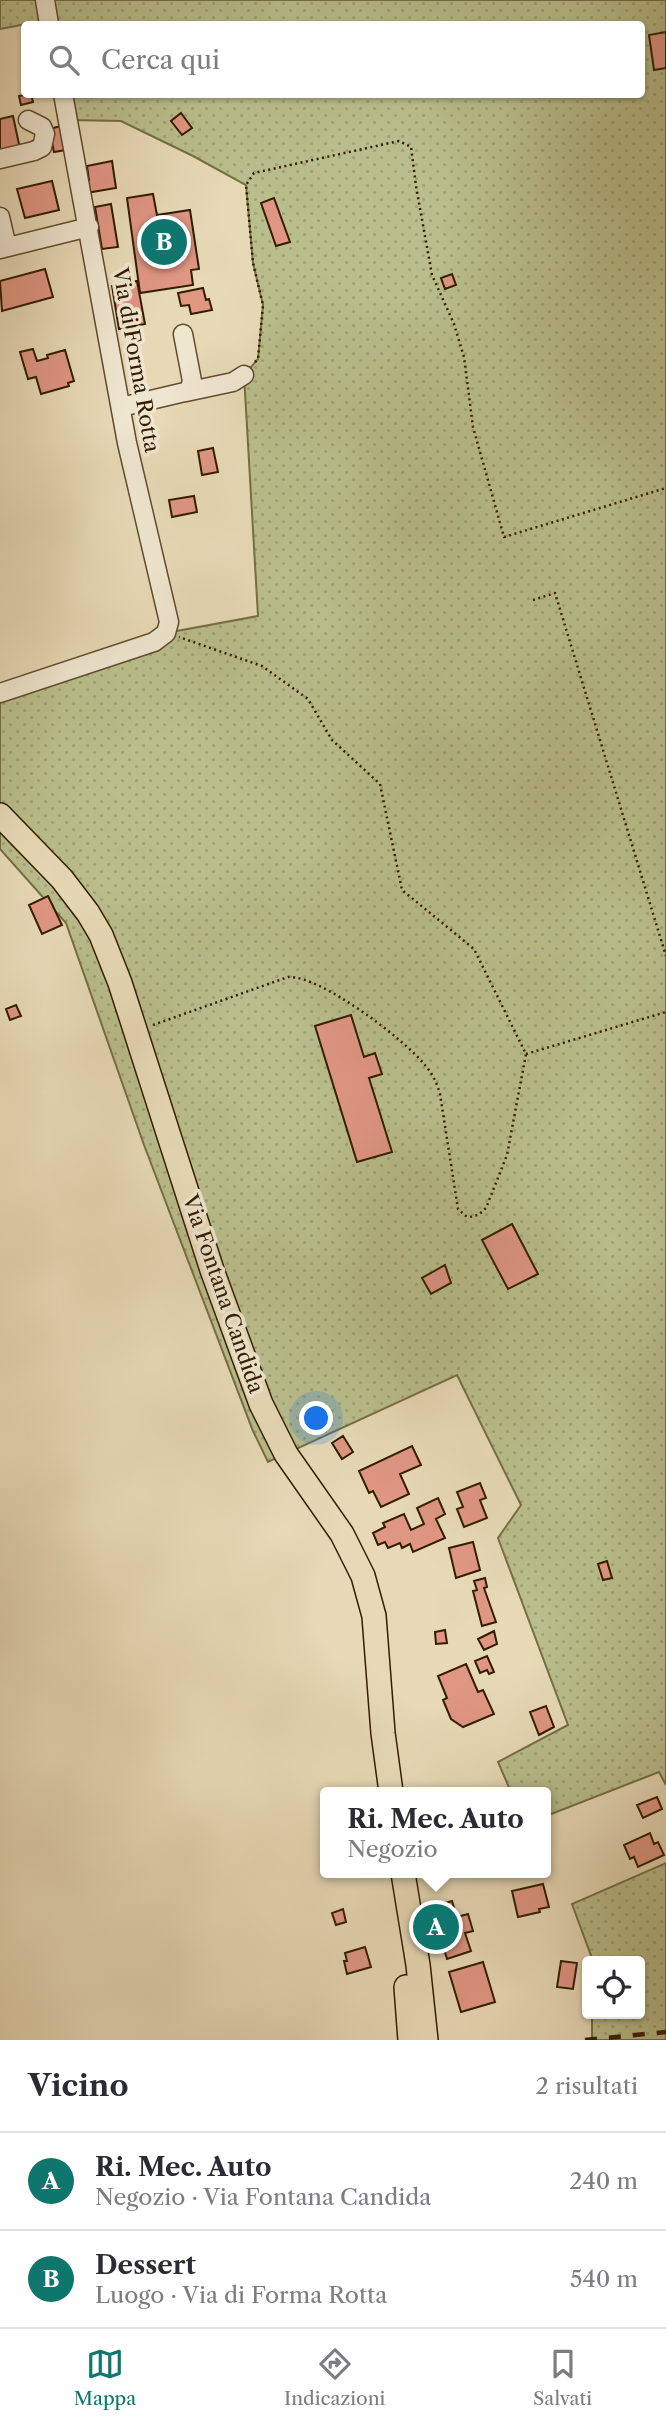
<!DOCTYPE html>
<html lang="it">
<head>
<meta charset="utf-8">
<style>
	body { margin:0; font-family:"Libre Caslon Text",serif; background:#f7f7f7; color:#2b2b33 }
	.controls { position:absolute; right:21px; bottom:21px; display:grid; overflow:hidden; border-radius:7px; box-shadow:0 2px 5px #0004 }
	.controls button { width:63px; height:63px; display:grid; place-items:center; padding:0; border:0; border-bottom:2px solid #e1e1e2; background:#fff; color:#2b2b33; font:35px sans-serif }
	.you { position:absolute; left:317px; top:1419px; width:24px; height:24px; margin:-18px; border:5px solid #fff; border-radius:50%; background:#1a73e8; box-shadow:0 0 0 10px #1a73e833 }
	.badge { display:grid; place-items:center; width:46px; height:46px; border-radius:50%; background:#0f766e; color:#fff; font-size:23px; font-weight:700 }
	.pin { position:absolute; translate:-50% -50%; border:4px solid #fff; box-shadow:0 2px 7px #0006 }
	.popup { position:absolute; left:320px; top:1787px; width:231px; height:91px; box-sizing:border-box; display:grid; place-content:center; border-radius:7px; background:#fff; filter:drop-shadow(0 2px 5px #0005); font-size:23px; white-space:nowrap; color:#7c7c81 }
	.popup b { font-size:26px; color:#2b2b33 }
	.popup::after { content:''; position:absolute; left:50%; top:100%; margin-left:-14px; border:14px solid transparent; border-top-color:#fff }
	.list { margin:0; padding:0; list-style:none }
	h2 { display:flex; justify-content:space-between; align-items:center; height:91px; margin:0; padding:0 28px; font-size:30px }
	h2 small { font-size:23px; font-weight:400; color:#7c7c81 }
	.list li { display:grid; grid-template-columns:46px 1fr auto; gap:21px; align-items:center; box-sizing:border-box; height:98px; padding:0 28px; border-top:2px solid #e1e1e2 }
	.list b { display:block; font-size:26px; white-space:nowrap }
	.list p { margin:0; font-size:23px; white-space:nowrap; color:#7c7c81 }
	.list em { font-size:23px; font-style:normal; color:#7c7c81 }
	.icon { flex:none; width:38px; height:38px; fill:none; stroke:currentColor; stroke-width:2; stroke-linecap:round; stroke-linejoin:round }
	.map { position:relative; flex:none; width:666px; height:2040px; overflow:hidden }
	.search { position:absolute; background:#fff; box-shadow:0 2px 5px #0004; left:21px; right:21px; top:21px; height:77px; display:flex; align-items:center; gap:18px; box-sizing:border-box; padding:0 24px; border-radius:7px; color:#7c7c81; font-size:26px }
	.sheet { height:287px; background:#fff }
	nav { display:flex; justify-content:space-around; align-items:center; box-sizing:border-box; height:98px; border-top:2px solid #e1e1e2; background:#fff; font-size:19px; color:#7c7c81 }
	nav a { display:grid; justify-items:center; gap:4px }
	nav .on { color:#0f766e }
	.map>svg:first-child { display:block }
	.grass { fill:url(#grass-dots); stroke:#766e46; stroke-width:2 }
	.building { fill:#df9683; stroke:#331d00; stroke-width:2 }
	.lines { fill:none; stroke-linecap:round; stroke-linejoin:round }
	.minor-casing { stroke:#604c2e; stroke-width:21 }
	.major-casing { stroke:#331d00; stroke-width:26 }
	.path { stroke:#331d00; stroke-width:2.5; stroke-dasharray:2 3.5; stroke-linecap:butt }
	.minor { stroke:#efe6d0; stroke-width:18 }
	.major { stroke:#e7d9b6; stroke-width:23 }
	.rail { stroke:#331d00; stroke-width:4.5; stroke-dasharray:12 12; stroke-linecap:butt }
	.labels { text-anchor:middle; stroke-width:7; stroke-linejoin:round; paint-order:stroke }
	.street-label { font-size:21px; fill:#331d00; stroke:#efe6d0 }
</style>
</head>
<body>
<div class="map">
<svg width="666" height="2040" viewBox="0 0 666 2040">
	<defs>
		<pattern id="grass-dots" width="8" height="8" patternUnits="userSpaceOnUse" patternTransform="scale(1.75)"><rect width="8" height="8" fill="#b9be8c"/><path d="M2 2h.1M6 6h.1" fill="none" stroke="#a0a377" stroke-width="1.8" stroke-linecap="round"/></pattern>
	</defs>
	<rect width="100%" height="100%" fill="#e7d9b6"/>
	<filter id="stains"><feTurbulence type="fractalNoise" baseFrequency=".00286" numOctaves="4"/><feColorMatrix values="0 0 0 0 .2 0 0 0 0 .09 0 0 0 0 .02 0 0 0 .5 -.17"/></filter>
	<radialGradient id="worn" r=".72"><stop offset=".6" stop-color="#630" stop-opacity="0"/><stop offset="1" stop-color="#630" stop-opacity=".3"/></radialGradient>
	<path class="grass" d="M0 0H666V1785L659 1772 546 1816V1792H511L498 1762 568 1725 498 1538 521 1505 457 1375 268 1462 253 1431 144 1145 66 923 0 849V690L166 633 258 616 244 375 258 359 263 305 253 263 246 185 193 156 121 121 68 120 63 95 642 94V24H49L48 20 0 29Z
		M666 1863V2040H588L592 2039V2014H640V1961H593L572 1904Z"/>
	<path class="building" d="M666 32V68L654 70 649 35Z
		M31 94 33 102 21 105 19 96Z
		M181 113 192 128 182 135 171 121Z
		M13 116 20 149 0 153V119Z
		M61 126 66 150 54 152 49 129Z
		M112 161 116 188 86 193 84 180H89L87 166Z
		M52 181 59 210 25 218 17 189Z
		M153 194 157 215 190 210 199 269 191 270 193 285 140 293 127 198Z
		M274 198 290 242 276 246 261 203Z
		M111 204 118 247 102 249 95 207Z
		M45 269 53 297 2 311 0 281Z
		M452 274 456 285 445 289 441 278Z
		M137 281 145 324 119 329 112 286Z
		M203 288 206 300 209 299 212 310 191 314 189 305 181 306 178 293Z
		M33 349 37 361 48 358 47 355 65 350 74 381 68 383 69 386 41 394 36 377 28 379 20 352Z
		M213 448 218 472 202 475 198 451Z
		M194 496 197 512 172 517 169 500Z
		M48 896 62 925 42 934 29 905Z
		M16 1005 21 1016 10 1020 6 1009Z
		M351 1015 364 1057 375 1053 382 1074 369 1078 392 1152 357 1162 315 1026Z
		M512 1224 538 1274 508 1289 482 1240Z
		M445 1265 451 1283 431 1294 422 1278Z
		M343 1436 353 1452 342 1459 332 1443Z
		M412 1446 421 1465 400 1474 409 1494 381 1507 373 1491 369 1493 359 1471Z
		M480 1483 486 1498 480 1500 487 1518 464 1527 457 1509 463 1507 457 1492Z
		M438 1498 445 1514 436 1519 445 1538 413 1552 410 1544 402 1548 400 1543 388 1548 385 1542 378 1545 373 1533 385 1527 383 1523 404 1514 411 1530 424 1524 417 1508Z
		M473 1542 480 1570 456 1578 449 1548Z
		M607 1561 612 1578 603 1580 598 1564Z
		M485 1578 487 1587 484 1588 496 1622 482 1626 473 1591 477 1590 474 1581Z
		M445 1630 447 1643 436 1644 435 1632Z
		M494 1631 497 1644 484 1650 478 1639Z
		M487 1656 494 1672 489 1674 487 1670 480 1673 475 1661Z
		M466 1664 478 1692 483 1690 494 1714 463 1727 451 1719 443 1700 447 1698 438 1676Z
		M546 1706 554 1727 539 1735 530 1712Z
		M657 1797 662 1809 643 1818 637 1805Z
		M650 1833 654 1844 658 1842 664 1855 638 1867 634 1857 630 1859 624 1845Z
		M543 1884 549 1907 539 1909 540 1912 518 1917 512 1891Z
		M452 1901 457 1917 468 1914 473 1931 465 1933 471 1951 447 1959 440 1936 437 1937 428 1908Z
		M343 1909 346 1922 336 1925 332 1913Z
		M365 1947 371 1967 347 1974 344 1961H347L345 1953Z
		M561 1961 577 1963 573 1989 557 1987Z
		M483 1962 495 2002 461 2012 449 1972Z"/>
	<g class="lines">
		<g class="minor-casing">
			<path id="minor" d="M45 0 49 24
				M0 159 34 151 42 147 45 134 42 127 28 120
				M0 217 7 247
				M0 249 89 227
				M186 392 233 382 244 375
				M121 407 189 391 192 381 183 334
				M0 693 154 642 166 633 169 622 127 443 63 94"/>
		</g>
		<g class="major-casing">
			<path id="major" d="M0 815 62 879 88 913 101 935 120 983 212 1270 261 1404 286 1454 342 1534 363 1576 374 1616 383 1733 391 1792
				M403 1873 418 1965 426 2040
				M406 1987 410 2040"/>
		</g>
		<path class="path" d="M255 362 258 359 263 305 253 263 246 185 254 173 399 141 411 147 416 186 432 275 454 324 464 357 473 427 504 537 666 488
			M533 600 555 593 666 956
			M153 1025 288 977C320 975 404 1039 425 1065 432 1073 437 1083 440 1094L458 1209 467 1217C476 1217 480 1214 486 1208L507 1155 526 1054 474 949 402 890 380 784 332 740 308 699 262 666 179 637
			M526 1054 666 1012"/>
		<use href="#minor" class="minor"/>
		<use href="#major" class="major"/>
		<path class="rail" d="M585 2040 666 2032"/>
	</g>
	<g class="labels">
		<g class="street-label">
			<text transform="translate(136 360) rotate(80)" y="7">Via di Forma Rotta</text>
			<text transform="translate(223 1294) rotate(71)" y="7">Via Fontana Candida</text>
		</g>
	</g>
	<rect width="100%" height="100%" filter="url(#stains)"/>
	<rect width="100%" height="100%" fill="url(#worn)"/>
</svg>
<div class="controls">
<button><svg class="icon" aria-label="locate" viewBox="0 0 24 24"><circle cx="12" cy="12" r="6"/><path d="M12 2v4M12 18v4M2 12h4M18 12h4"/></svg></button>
</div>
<div class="you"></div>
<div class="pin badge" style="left:436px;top:1927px">A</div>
<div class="popup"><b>Ri. Mec. Auto</b>Negozio</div>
<div class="pin badge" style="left:164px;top:242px">B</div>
<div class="search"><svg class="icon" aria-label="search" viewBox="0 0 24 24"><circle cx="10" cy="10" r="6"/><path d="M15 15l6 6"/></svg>Cerca qui</div>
</div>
<section class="sheet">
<h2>Vicino<small>2 risultati</small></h2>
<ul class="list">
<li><span class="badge">A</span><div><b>Ri. Mec. Auto</b><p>Negozio · Via Fontana Candida</p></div><em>240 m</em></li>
<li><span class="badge">B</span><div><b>Dessert</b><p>Luogo · Via di Forma Rotta</p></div><em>540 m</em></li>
</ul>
</section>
<nav>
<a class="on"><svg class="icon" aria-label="map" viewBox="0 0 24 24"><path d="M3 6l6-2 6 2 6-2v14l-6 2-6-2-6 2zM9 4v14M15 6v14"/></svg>Mappa</a>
<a><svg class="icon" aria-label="directions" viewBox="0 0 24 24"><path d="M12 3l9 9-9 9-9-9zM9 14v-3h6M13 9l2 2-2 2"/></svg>Indicazioni</a>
<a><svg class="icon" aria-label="saved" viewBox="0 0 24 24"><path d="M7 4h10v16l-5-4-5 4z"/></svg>Salvati</a>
</nav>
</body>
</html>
